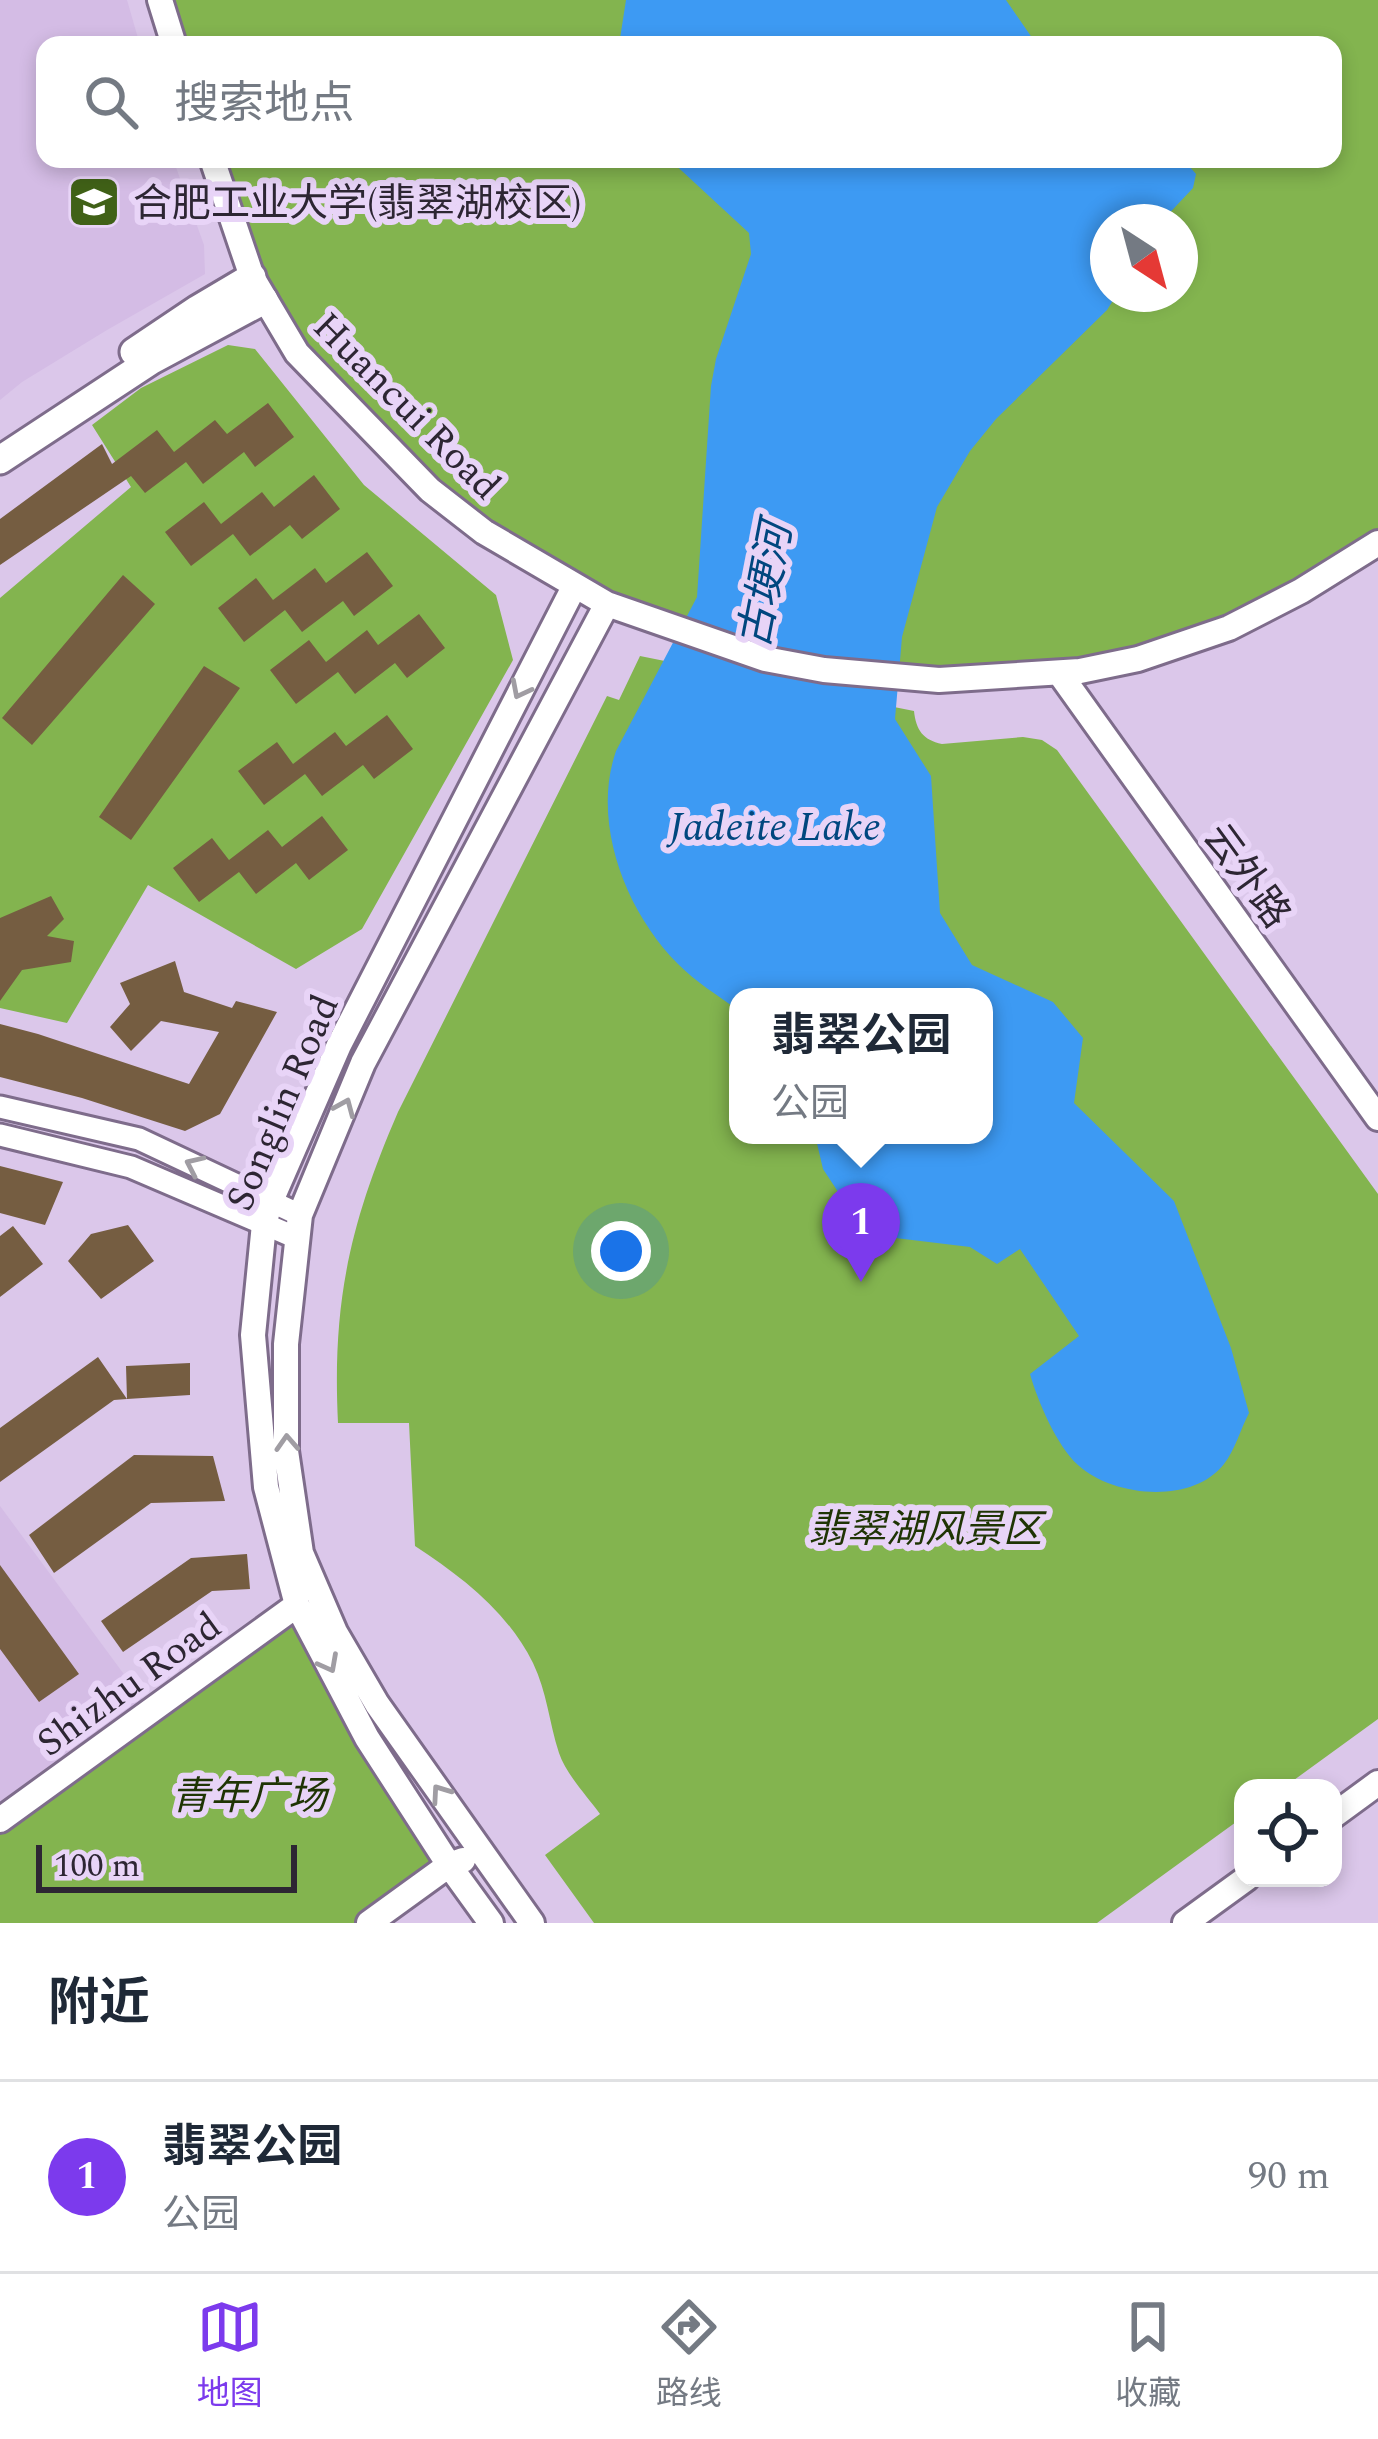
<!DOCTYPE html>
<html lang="zh">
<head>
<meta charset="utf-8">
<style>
	body { margin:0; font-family:Spectral,"Noto Sans SC",serif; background:#f6f6f7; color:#1f2937 }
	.controls { position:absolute; right:36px; bottom:36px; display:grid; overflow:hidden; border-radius:24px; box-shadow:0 6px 18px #0003 }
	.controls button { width:108px; height:108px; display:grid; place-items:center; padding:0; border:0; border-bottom:3px solid #e0e1e3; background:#fff; color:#1f2937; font:60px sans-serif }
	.compass { position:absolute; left:1090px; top:204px; width:108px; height:108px; border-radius:50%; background:#fff; box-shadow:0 6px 18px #0003; rotate:144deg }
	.scale { position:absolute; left:36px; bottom:30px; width:261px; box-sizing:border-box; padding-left:12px; border:6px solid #2d2633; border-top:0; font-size:33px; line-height:42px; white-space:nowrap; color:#2d2633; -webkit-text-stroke:9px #e8d4f7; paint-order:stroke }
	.you { position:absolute; left:621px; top:1251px; width:42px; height:42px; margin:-30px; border:9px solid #fff; border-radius:50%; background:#1a73e8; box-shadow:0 0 0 18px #1a73e833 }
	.badge { display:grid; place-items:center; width:78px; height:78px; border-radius:50%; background:#7c3aed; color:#fff; font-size:39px; font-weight:700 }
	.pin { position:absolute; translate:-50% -99px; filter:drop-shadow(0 3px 6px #0008) }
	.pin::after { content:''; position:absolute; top:63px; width:42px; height:36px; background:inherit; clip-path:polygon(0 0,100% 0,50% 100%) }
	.popup { position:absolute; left:729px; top:988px; width:264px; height:156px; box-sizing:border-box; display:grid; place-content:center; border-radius:24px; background:#fff; filter:drop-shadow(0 3px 9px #0005); font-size:39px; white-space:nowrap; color:#747a83 }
	.popup b { font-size:45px; color:#1f2937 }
	.popup::after { content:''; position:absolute; left:50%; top:100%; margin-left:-24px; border:24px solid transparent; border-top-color:#fff }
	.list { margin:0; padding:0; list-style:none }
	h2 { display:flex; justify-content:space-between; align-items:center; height:156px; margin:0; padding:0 48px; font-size:51px }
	h2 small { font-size:39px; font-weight:400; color:#747a83 }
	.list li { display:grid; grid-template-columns:78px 1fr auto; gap:36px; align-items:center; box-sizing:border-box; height:192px; padding:0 48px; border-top:3px solid #e0e1e3 }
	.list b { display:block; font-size:45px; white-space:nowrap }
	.list p { margin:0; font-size:39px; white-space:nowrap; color:#747a83 }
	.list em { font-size:39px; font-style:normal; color:#747a83 }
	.icon { flex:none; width:66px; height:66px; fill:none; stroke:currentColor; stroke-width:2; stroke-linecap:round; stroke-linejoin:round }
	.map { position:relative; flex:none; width:1378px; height:1923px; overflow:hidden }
	.search { position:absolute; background:#fff; box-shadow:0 6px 18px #0003; left:36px; right:36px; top:36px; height:132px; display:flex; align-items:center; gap:30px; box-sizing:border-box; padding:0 42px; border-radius:24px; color:#747a83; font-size:45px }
	.sheet { height:348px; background:#fff }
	nav { display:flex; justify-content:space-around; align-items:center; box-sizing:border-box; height:168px; border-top:3px solid #e0e1e3; background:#fff; font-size:33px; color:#747a83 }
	nav a { display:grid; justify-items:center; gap:6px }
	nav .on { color:#7c3aed }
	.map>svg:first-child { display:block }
	.built { fill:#d4bce5 }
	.green { fill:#83b44f; fill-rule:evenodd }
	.water { fill:#3d9af3 }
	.building { fill:#755d41 }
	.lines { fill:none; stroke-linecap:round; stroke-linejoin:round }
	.minor-casing { stroke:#7e6c8b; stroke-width:27 }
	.tertiary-casing { stroke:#7e6c8b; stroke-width:30 }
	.secondary-casing { stroke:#7e6c8b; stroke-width:33 }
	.minor { stroke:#fff; stroke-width:21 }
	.tertiary { stroke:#fff; stroke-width:24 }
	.secondary { stroke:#fff; stroke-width:27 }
	.oneway { stroke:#a09da3 }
	.labels { text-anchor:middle; stroke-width:12; stroke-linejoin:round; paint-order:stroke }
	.poi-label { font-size:39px; fill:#2d2633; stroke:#e8d4f7; text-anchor:start }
	.street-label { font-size:39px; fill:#2d2633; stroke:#e8d4f7 }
	.park-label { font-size:39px; font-style:italic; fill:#1f3404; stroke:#e8d4f7 }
	.water-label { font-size:42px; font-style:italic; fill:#00477f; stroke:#e8d4f7 }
</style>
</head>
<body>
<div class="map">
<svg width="1378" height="1923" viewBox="0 0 1378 1923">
	<rect width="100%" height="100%" fill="#dbc7ea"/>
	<path class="built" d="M0 0H127L140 45H45V159H173L204 245 205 274 107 330 22 382 0 400Z
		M0 1506 151 1711 0 1820Z"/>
	<path class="green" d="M160 0H1378V543L1173 649 939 680 646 619 484 532 297 353 212 159H1333V45H174ZM1108 222H1180V294H1108Z
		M228 345 255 349 364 485 496 595 513 660 362 929 296 969 148 885 67 1023 0 1008V598L131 487 92 425 141 388Z
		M640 656 914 711C916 730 923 740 942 744L1023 737 1042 740 1057 750 1378 1194V1719L1283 1788H1243V1817L1097 1923H594L545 1855 600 1814C587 1796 566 1774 559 1753 549 1722 547 1692 533 1663 507 1611 462 1577 415 1546L409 1423H338C332 1302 350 1223 398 1112L607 696 619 700ZM738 997H984V1135H738Z
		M297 1605 449 1865 369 1923H0V1820Z"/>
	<path class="water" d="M626 0H1006L1037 45H619Z
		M669 159H1183L1196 174 1193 188 1161 222H1108V294H1117L1107 310 996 419 970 451 937 507 902 637 895 719 931 776 940 913 972 965 1053 1002 1083 1038 1074 1103 1174 1201 1231 1348 1249 1413C1241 1428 1235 1450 1224 1464 1192 1505 1113 1497 1078 1465 1057 1446 1038 1402 1030 1374L1079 1336 1020 1249 997 1264 970 1247 879 1236 863 1226 852 1213 823 1169 815 1135H984V997H738V1010C717 995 696 982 678 964 626 912 591 823 616 751L697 597 711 386 716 359 751 254 749 233Z"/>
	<path class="building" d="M268 403 294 437 255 467 244 452 203 484 186 462 145 493 131 476 0 565V519L102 444 112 464 157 430 174 452 215 420 227 434Z
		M314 475 340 509 302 539 290 525 250 556 233 534 191 566 165 532 204 502 221 524 262 492 274 507Z
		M367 552 393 586 354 616 343 601 302 632 285 610 244 642 218 608 256 578 273 600 315 568 326 583Z
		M123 575 155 604 32 745 2 718Z
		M419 614 445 648 407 678 395 663 355 694 338 672 296 704 270 670 309 640 326 662 367 630 378 645Z
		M204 666 240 688 131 840 99 817Z
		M387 715 413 749 374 779 363 765 322 796 305 774 264 805 238 771 277 742 293 764 335 732 346 746Z
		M322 816 348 850 309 880 296 863 256 894 239 872 199 902 173 868 212 838 229 860 268 830 282 847Z
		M51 896 64 919 47 936 74 941 71 962 22 970 0 1001V918Z
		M175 961 184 992 232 1008 236 1001 277 1012 220 1114 185 1131 82 1098 0 1077V1024L38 1034 189 1084 219 1032 161 1021 131 1051 110 1027 130 1004 120 983Z
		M0 1166 63 1182 45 1225 0 1213Z
		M128 1225 154 1261 101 1299 68 1261 91 1234Z
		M13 1226 43 1264 0 1297V1236Z
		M98 1357 127 1399 114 1400 0 1482V1428Z
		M190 1363V1395L127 1399 126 1366Z
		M134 1455 213 1456 225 1501 151 1503 54 1573 29 1535Z
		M247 1554 250 1589 212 1591 123 1652 101 1621 191 1558Z
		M0 1565 79 1674 39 1702 0 1649Z"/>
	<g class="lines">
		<g class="minor-casing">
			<path id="minor" d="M0 1107 139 1139 300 1215
				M0 1135 131 1167 297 1238"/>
		</g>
		<g class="tertiary-casing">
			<path id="tertiary" d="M160 0 174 45
				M212 159 252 277 297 353 430 490 484 532 607 604 765 659 824 670 939 680 1080 671 1138 659 1229 628 1301 591 1378 543
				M1060 674 1378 1118
				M1333 1816 1378 1783
				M0 1820 297 1605
				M369 1923 449 1865 463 1860
				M491 1923 449 1865 367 1738 297 1605 266 1487 253 1335 264 1224 271 1201 339 1045 574 587
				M532 1923 377 1704 335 1632 301 1553 286 1451V1344L300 1215 363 1063 607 604
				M1185 1923 1247 1878"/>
		</g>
		<g class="secondary-casing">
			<path id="secondary" d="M134 352 198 309 252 277
				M0 460 152 360 264 300"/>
		</g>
		<use href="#minor" class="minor"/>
		<use href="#tertiary" class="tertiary"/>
		<use href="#secondary" class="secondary"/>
	</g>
	<defs><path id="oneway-chevron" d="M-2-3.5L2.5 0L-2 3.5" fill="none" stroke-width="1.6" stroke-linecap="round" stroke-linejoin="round" transform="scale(3)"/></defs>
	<g class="oneway">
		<use href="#oneway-chevron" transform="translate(520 690) rotate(117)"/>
		<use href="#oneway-chevron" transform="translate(345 1107) rotate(-67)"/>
		<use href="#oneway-chevron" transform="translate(194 1165) rotate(-155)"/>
		<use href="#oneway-chevron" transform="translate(287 1443) rotate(-93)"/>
		<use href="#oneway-chevron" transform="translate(329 1664) rotate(62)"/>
		<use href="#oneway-chevron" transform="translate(440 1793) rotate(-125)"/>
	</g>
	<defs>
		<g id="university-square" transform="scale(2.7)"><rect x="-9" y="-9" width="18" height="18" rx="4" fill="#406117" stroke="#e8d4f7"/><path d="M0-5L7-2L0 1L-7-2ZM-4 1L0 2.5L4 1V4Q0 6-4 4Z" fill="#fff"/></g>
	</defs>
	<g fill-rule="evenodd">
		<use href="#university-square" x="94" y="202"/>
	</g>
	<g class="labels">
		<g class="poi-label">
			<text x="133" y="216">合肥工业大学(翡翠湖校区)</text>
		</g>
		<g class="street-label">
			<text transform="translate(408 405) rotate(45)" y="14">Huancui Road</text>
			<text transform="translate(1248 875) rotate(54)" y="14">云外路</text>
			<text transform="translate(281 1102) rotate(-67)" y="14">Songlin Road</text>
			<text transform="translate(128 1683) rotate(-36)" y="14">Shizhu Road</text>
		</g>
		<g class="park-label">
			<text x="925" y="1542">翡翠湖风景区</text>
			<text x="249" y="1809">青年广场</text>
		</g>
		<g class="water-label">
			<text transform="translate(764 585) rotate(-79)" y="15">古埂河</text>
			<text x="775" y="840">Jadeite Lake</text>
		</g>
	</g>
</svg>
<div class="controls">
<button><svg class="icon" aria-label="locate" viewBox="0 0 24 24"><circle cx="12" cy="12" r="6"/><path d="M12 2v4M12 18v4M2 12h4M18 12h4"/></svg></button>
</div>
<svg class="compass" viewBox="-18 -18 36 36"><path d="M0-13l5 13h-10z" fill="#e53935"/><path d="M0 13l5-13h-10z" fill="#747a83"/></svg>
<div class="scale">100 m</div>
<div class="you"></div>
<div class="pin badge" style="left:861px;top:1282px">1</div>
<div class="popup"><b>翡翠公园</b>公园</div>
<div class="search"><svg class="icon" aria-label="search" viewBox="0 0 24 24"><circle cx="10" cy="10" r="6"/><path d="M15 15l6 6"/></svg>搜索地点</div>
</div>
<section class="sheet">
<h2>附近<small></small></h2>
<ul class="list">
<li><span class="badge">1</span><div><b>翡翠公园</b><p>公园</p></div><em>90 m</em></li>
</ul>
</section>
<nav>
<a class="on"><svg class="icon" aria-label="map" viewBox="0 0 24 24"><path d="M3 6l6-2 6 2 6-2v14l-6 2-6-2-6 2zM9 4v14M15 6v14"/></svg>地图</a>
<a><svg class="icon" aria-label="directions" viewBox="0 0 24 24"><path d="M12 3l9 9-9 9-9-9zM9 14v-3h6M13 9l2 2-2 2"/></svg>路线</a>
<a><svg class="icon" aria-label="saved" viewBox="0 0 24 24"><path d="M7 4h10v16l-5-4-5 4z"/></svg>收藏</a>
</nav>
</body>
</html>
